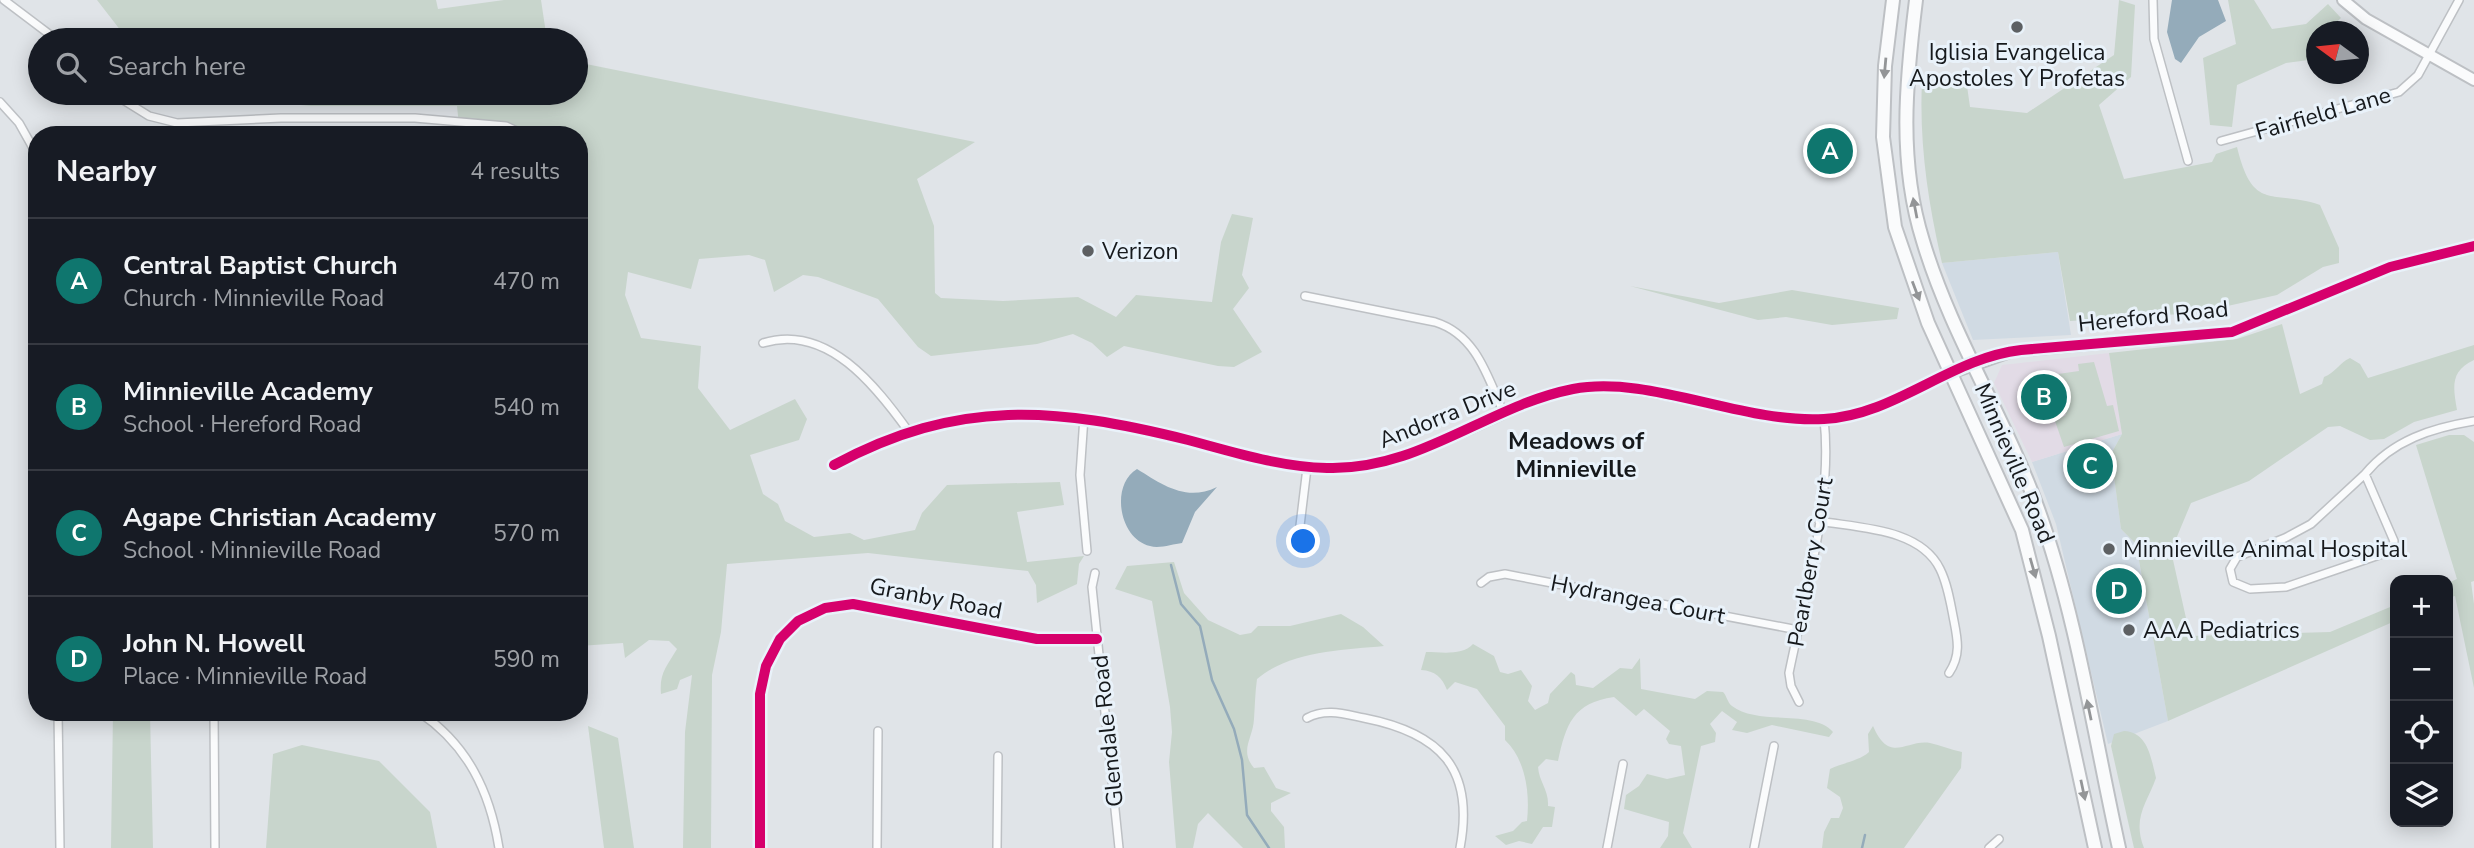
<!DOCTYPE html>
<html lang="en">
<head>
<meta charset="utf-8">
<style>
	body { margin:0; font-family:"Nunito Sans",sans-serif; background:#242831; color:#f1f3f6 }
	.controls { position:absolute; right:21px; bottom:21px; display:grid; overflow:hidden; border-radius:14px; box-shadow:0 4px 18px #0003 }
	.controls button { width:63px; height:63px; display:grid; place-items:center; padding:0; border:0; border-bottom:2px solid #363941; background:#171b24; color:#f1f3f6; font:35px sans-serif }
	.compass { position:absolute; left:2306px; top:21px; width:63px; height:63px; border-radius:50%; background:#171b24; box-shadow:0 4px 18px #0003; rotate:285deg }
	.you { position:absolute; left:1304px; top:542px; width:24px; height:24px; margin:-18px; border:5px solid #fff; border-radius:50%; background:#1a73e8; box-shadow:0 0 0 10px #1a73e833 }
	.badge { display:grid; place-items:center; width:46px; height:46px; border-radius:50%; background:#0f766e; color:#fff; font-size:23px; font-weight:700 }
	.pin { position:absolute; translate:-50% -50%; border:4px solid #fff; box-shadow:0 2px 7px #0006 }
	.list { margin:0; padding:0; list-style:none }
	h2 { display:flex; justify-content:space-between; align-items:center; height:91px; margin:0; padding:0 28px; font-size:30px }
	h2 small { font-size:23px; font-weight:400; color:#9ea1a6 }
	.list li { display:grid; grid-template-columns:46px 1fr auto; gap:21px; align-items:center; box-sizing:border-box; height:126px; padding:0 28px; border-top:2px solid #363941 }
	.list b { display:block; font-size:26px; white-space:nowrap }
	.list p { margin:0; font-size:23px; white-space:nowrap; color:#9ea1a6 }
	.list em { font-size:23px; font-style:normal; color:#9ea1a6 }
	.icon { flex:none; width:38px; height:38px; fill:none; stroke:currentColor; stroke-width:2; stroke-linecap:round; stroke-linejoin:round }
	.map { position:relative; flex:none; width:2474px; height:848px; overflow:hidden }
	.search { position:absolute; background:#171b24; box-shadow:0 4px 18px #0003; left:28px; top:28px; width:560px; height:77px; display:flex; align-items:center; gap:18px; box-sizing:border-box; padding:0 24px; border-radius:38px; color:#9ea1a6; font-size:26px }
	.panel { position:absolute; background:#171b24; box-shadow:0 4px 18px #0003; left:28px; top:126px; width:560px; height:595px; border-radius:28px }
	.map>svg:first-child { display:block }
	.built { fill:#d0dae3 }
	.education { fill:#e2dbe6 }
	.green { fill:#c8d5cc }
	.water { fill:#94abba }
	.lines { fill:none; stroke-linecap:round; stroke-linejoin:round }
	.stream { stroke:#94abba; stroke-width:2.5 }
	.street-casing { stroke:#bdc0c4; stroke-width:10 }
	.secondary-casing { stroke:#bdc0c4; stroke-width:14 }
	.primary-casing { stroke:#bdc0c4; stroke-width:16 }
	.street { stroke:#fafbfc; stroke-width:7 }
	.secondary { stroke:#fafbfc; stroke-width:10 }
	.primary { stroke:#fafbfc; stroke-width:12 }
	.cycleway-casing { stroke:#e9f2fa; stroke-width:15 }
	.cycleway { stroke:#d6006c; stroke-width:10 }
	.oneway { fill:#939597 }
	.poi-dot { fill:#5d6063; stroke:#e9f2fa; stroke-width:2.5 }
	.labels { text-anchor:middle; stroke-width:6; stroke-linejoin:round; paint-order:stroke }
	.poi-label { font-size:23px; fill:#16191c; stroke:#e9f2fa; text-anchor:start }
	.street-label { font-size:23px; fill:#16191c; stroke:#e9f2fa }
	.neighbourhood-label { font-size:24px; font-weight:bold; fill:#16191c; stroke:#e9f2fa }
</style>
</head>
<body>
<div class="map">
<svg width="2474" height="848" viewBox="0 0 2474 848">
	<rect width="100%" height="100%" fill="#e0e4e8"/>
	<path class="built" d="M2058 252 2071 335 1973 340 1942 263Z
		M2122 434 2111 454 2121 529 2136 544 2168 721 2108 744 2056 524 2032 462Z"/>
	<path class="education" d="M2109 353 2122 434 2032 462 1994 383 2002 365Z"/>
	<path class="green" d="M97 0H436L438 9 504 0H541L547 40H128Z
		M2119 0 2135 5 2131 77 2099 105 2124 179 2212 162 2216 154 2237 147C2253 213 2272 189 2320 205L2339 248V263L2323 267 2277 295 2196 313 2070 321 2058 252 1942 263C1928 202 1919 143 1922 81L1967 86 1970 107 2027 113 2114 55Z
		M2228 0H2254L2272 29 2306 24 2328 4 2341 18 2327 31 2316 32V59L2286 63 2237 85 2232 127 2210 125 2203 58 2236 44Z
		M576 62 975 142 917 179 934 226 935 293 941 298 1003 301 1078 297 1116 317 1136 295 1212 302 1221 242 1232 214 1253 218 1242 275 1249 288 1233 309 1262 352 1234 367 1218 366 1124 346 1107 357 1092 343 1073 334 1037 344 931 356 918 347 878 299 818 277 803 275 774 292 765 260 749 255 699 259 691 289 628 272 625 295 641 338 701 346 698 388 730 430 795 399 807 419 799 440 750 455 763 494 778 504 785 521 814 537 850 533 864 540 915 530 922 513 947 485 1060 482 1064 505 1017 512 1027 562 1084 556 1079 564 1077 584 1037 603 1036 585 1028 571 868 553 727 564 721 632 712 675 711 848H683L685 732 692 675 680 680 677 689 661 694C659 673 667 666 677 649L669 641 649 640 625 658 623 643 579 646V135H460L457 106H311L168 93H576Z
		M1630 286 1719 303 1792 290 1899 308 1897 319 1832 325 1786 317 1758 320Z
		M2282 324 2300 394 2322 384 2324 377C2335 373 2339 363 2350 358L2360 364 2368 378 2474 345V360C2450 371 2453 387 2457 410L2414 422 2384 439 2370 440 2340 426 2328 427 2249 481 2191 503 2171 551 2190 636 2330 632 2395 605V621L2168 721 2136 544 2121 529 2111 454 2122 434 2109 353 2237 339Z
		M2094 362 2107 406 2113 405 2119 431 2064 447 2055 421 2066 415 2051 375 2079 371 2078 364Z
		M2449 435H2464L2474 442V581L2471 582 2474 604V688L2455 596 2448 598V583L2457 579 2416 445Z
		M1174 562 1184 593 1208 620 1240 635 1251 633 1258 626H1290L1341 614 1363 627 1384 646C1343 650 1290 651 1257 679 1255 693 1255 705 1254 719 1253 739 1239 750 1254 768L1264 767 1276 788 1291 793 1271 803V811L1284 827 1285 848H1243L1208 813 1198 824 1193 848H1176L1169 762 1172 732 1170 707 1152 601 1115 589 1127 566Z
		M1473 644 1494 656 1500 672 1508 674 1521 670 1532 686 1528 701 1535 710 1548 703 1550 694 1571 672 1575 675 1576 685 1593 688 1620 668 1632 669 1640 658 1641 689 1695 699 1707 691 1723 692C1727 696 1727 702 1732 706 1757 726 1814 709 1833 732L1829 737 1772 725 1747 733 1732 730 1737 722 1722 711 1710 724 1716 733 1715 742 1701 746 1683 833 1692 848H1660L1668 836 1669 822 1624 809 1626 795 1639 786 1647 774 1667 779 1685 775 1681 746 1669 744 1666 739 1670 731 1644 709 1636 716 1614 697C1573 703 1566 724 1558 761L1546 759 1538 767C1539 782 1549 790 1548 806L1555 807 1552 827H1543L1532 844 1519 841 1506 845 1495 836 1513 831 1522 822 1527 821C1530 794 1526 760 1505 740V726L1477 689 1455 682 1447 690C1442 677 1435 671 1421 670L1426 652C1441 652 1462 656 1473 644Z
		M113 712H150L153 848H111Z
		M588 726 618 738 634 848H604Z
		M1873 726C1890 765 1906 739 1930 743 1940 745 1951 750 1962 752L1961 768 1904 848H1822L1824 832 1831 818H1839L1843 808 1840 797 1827 788 1830 769C1842 763 1859 761 1869 752L1868 734Z
		M2124 731C2148 732 2151 758 2156 778 2147 803 2132 818 2144 848H2134L2111 746 2114 734Z
		M302 745 379 761 430 812 437 848H266L273 754Z"/>
	<path class="water" d="M2172 0H2218L2226 21 2199 37 2181 63 2175 59 2167 32Z
		M1137 469C1163 485 1186 502 1217 487L1195 512 1182 543C1173 544 1159 549 1150 546 1119 539 1110 485 1137 469Z"/>
	<g class="lines">
		<path class="stream" d="M1171 565 1181 604 1200 626 1212 680 1234 729 1242 760 1247 815 1269 848
			M1862 848 1865 835"/>
		<g class="street-casing">
			<path id="street" d="M4 0 57 40
				M2153 0 2154 39 2188 161
				M112 93 149 116 177 123 281 118H415L506 126 525 135
				M0 102 19 123 37 155
				M2221 141 2399 92 2418 75 2459 0
				M1305 296 1435 322C1477 335 1488 378 1504 414
				M763 343C827 323 876 386 909 432
				M1084 417 1080 475 1087 551
				M834 465C960 397 1056 407 1189 441 1234 452 1279 467 1326 468 1387 471 1442 443 1497 418 1523 406 1550 392 1579 388 1614 383 1648 393 1682 399 1745 411 1809 430 1872 410 1899 401 1925 385 1951 373
				M2365 474 2394 541 2391 551 2286 587 2250 589 2233 582 2230 569 2237 557 2285 538 2311 524Z
				M2365 474C2393 440 2432 428 2474 421
				M1819 521C1858 528 1920 528 1940 569 1947 583 1950 600 1953 616 1957 637 1962 654 1949 673
				M1298 542 1307 468
				M1095 573 1092 587 1119 848
				M1481 583 1489 577 1505 574 1798 630
				M1799 702 1791 686 1789 673C1805 594 1833 499 1824 419
				M58 712 60 848
				M214 712 215 848
				M419 712C468 745 490 792 499 848
				M1307 718C1326 708 1344 714 1364 718 1440 733 1475 768 1460 848
				M760 848V694L766 666 780 639 798 621 825 608 853 604 1037 639H1097
				M877 848 878 731
				M997 848 998 756
				M1607 848 1623 764
				M1754 848 1774 746
				M1989 848 1999 839"/>
		</g>
		<g class="secondary-casing">
			<path id="secondary" d="M2343 0 2366 19 2474 80
				M1951 373 2013 351 2232 332 2390 267 2474 246"/>
		</g>
		<g class="primary-casing">
			<path id="primary" d="M1893 0 1885 66 1883 137 1895 227 1928 323 2022 530 2049 636 2095 848
				M1916 0C1906 81 1898 162 1923 241 1951 335 2005 417 2038 509 2077 617 2094 735 2119 848"/>
		</g>
		<use href="#street" class="street"/>
		<use href="#secondary" class="secondary"/>
		<use href="#primary" class="primary"/>
		<g class="cycleway-casing">
			<path id="cycleway" d="M834 465C959 398 1055 407 1188 440 1233 452 1280 467 1327 468 1419 471 1487 406 1573 389 1648 374 1743 424 1824 419 1896 415 1950 358 2021 350L2232 332 2390 267 2474 246
				M760 848V694L766 666 780 639 798 621 825 608 853 604 1037 639H1097"/>
		</g>
		<use href="#cycleway" class="cycleway"/>
	</g>
	<defs><path id="oneway-solid" d="M-6-.8H1V-3.2L6.5 0L1 3.2V.8H-6Z" transform="scale(1.75)"/></defs>
	<g class="oneway">
		<use href="#oneway-solid" transform="translate(1885 68) rotate(95)"/>
		<use href="#oneway-solid" transform="translate(1915 208) rotate(-101)"/>
		<use href="#oneway-solid" transform="translate(1916 291) rotate(69)"/>
		<use href="#oneway-solid" transform="translate(2033 568) rotate(74)"/>
		<use href="#oneway-solid" transform="translate(2089 710) rotate(-102)"/>
		<use href="#oneway-solid" transform="translate(2083 790) rotate(78)"/>
	</g>
	<g class="poi-dot">
		<circle cx="2017" cy="27" r="7"/>
		<circle cx="1088" cy="251" r="7"/>
		<circle cx="2109" cy="549" r="7"/>
		<circle cx="2129" cy="630" r="7"/>
	</g>
	<g class="labels">
		<g class="poi-label">
			<text x="2017" y="60" text-anchor="middle">Iglisia Evangelica<tspan x="2017" dy="26">Apostoles Y Profetas</tspan></text>
			<text x="1102" y="259">Verizon</text>
			<text x="2123" y="557">Minnieville Animal Hospital</text>
			<text x="2143" y="638">AAA Pediatrics</text>
		</g>
		<g class="street-label">
			<text transform="translate(2323 113) rotate(-16)" y="8">Fairfield Lane</text>
			<text transform="translate(2153 316) rotate(-6)" y="8">Hereford Road</text>
			<text transform="translate(1447 414) rotate(-22)" y="8">Andorra Drive</text>
			<text transform="translate(2015 463) rotate(67)" y="8">Minnieville Road</text>
			<text transform="translate(1810 562) rotate(-80)" y="8">Pearlberry Court</text>
			<text transform="translate(936 598) rotate(11)" y="8">Granby Road</text>
			<text transform="translate(1638 599) rotate(11)" y="8">Hydrangea Court</text>
			<text transform="translate(1107 731) rotate(-96)" y="8">Glendale Road</text>
		</g>
		<g class="neighbourhood-label">
			<text x="1576" y="449">Meadows of<tspan x="1576" dy="28">Minnieville</tspan></text>
		</g>
	</g>
</svg>
<div class="controls">
<button>+</button>
<button>−</button>
<button><svg class="icon" aria-label="locate" viewBox="0 0 24 24"><circle cx="12" cy="12" r="6"/><path d="M12 2v4M12 18v4M2 12h4M18 12h4"/></svg></button>
<button><svg class="icon" aria-label="layers" viewBox="0 0 24 24"><path d="M12 4l9 5-9 5-9-5zM3 14l9 5 9-5"/></svg></button>
</div>
<svg class="compass" viewBox="-18 -18 36 36"><path d="M0-13l5 13h-10z" fill="#e53935"/><path d="M0 13l5-13h-10z" fill="#9ea1a6"/></svg>
<div class="you"></div>
<div class="pin badge" style="left:1830px;top:151px">A</div>
<div class="pin badge" style="left:2044px;top:397px">B</div>
<div class="pin badge" style="left:2090px;top:466px">C</div>
<div class="pin badge" style="left:2119px;top:591px">D</div>
<div class="search"><svg class="icon" aria-label="search" viewBox="0 0 24 24"><circle cx="10" cy="10" r="6"/><path d="M15 15l6 6"/></svg>Search here</div>
<section class="panel">
<h2>Nearby<small>4 results</small></h2>
<ul class="list">
<li><span class="badge">A</span><div><b>Central Baptist Church</b><p>Church · Minnieville Road</p></div><em>470 m</em></li>
<li><span class="badge">B</span><div><b>Minnieville Academy</b><p>School · Hereford Road</p></div><em>540 m</em></li>
<li><span class="badge">C</span><div><b>Agape Christian Academy</b><p>School · Minnieville Road</p></div><em>570 m</em></li>
<li><span class="badge">D</span><div><b>John N. Howell</b><p>Place · Minnieville Road</p></div><em>590 m</em></li>
</ul>
</section>
</div>
</body>
</html>
